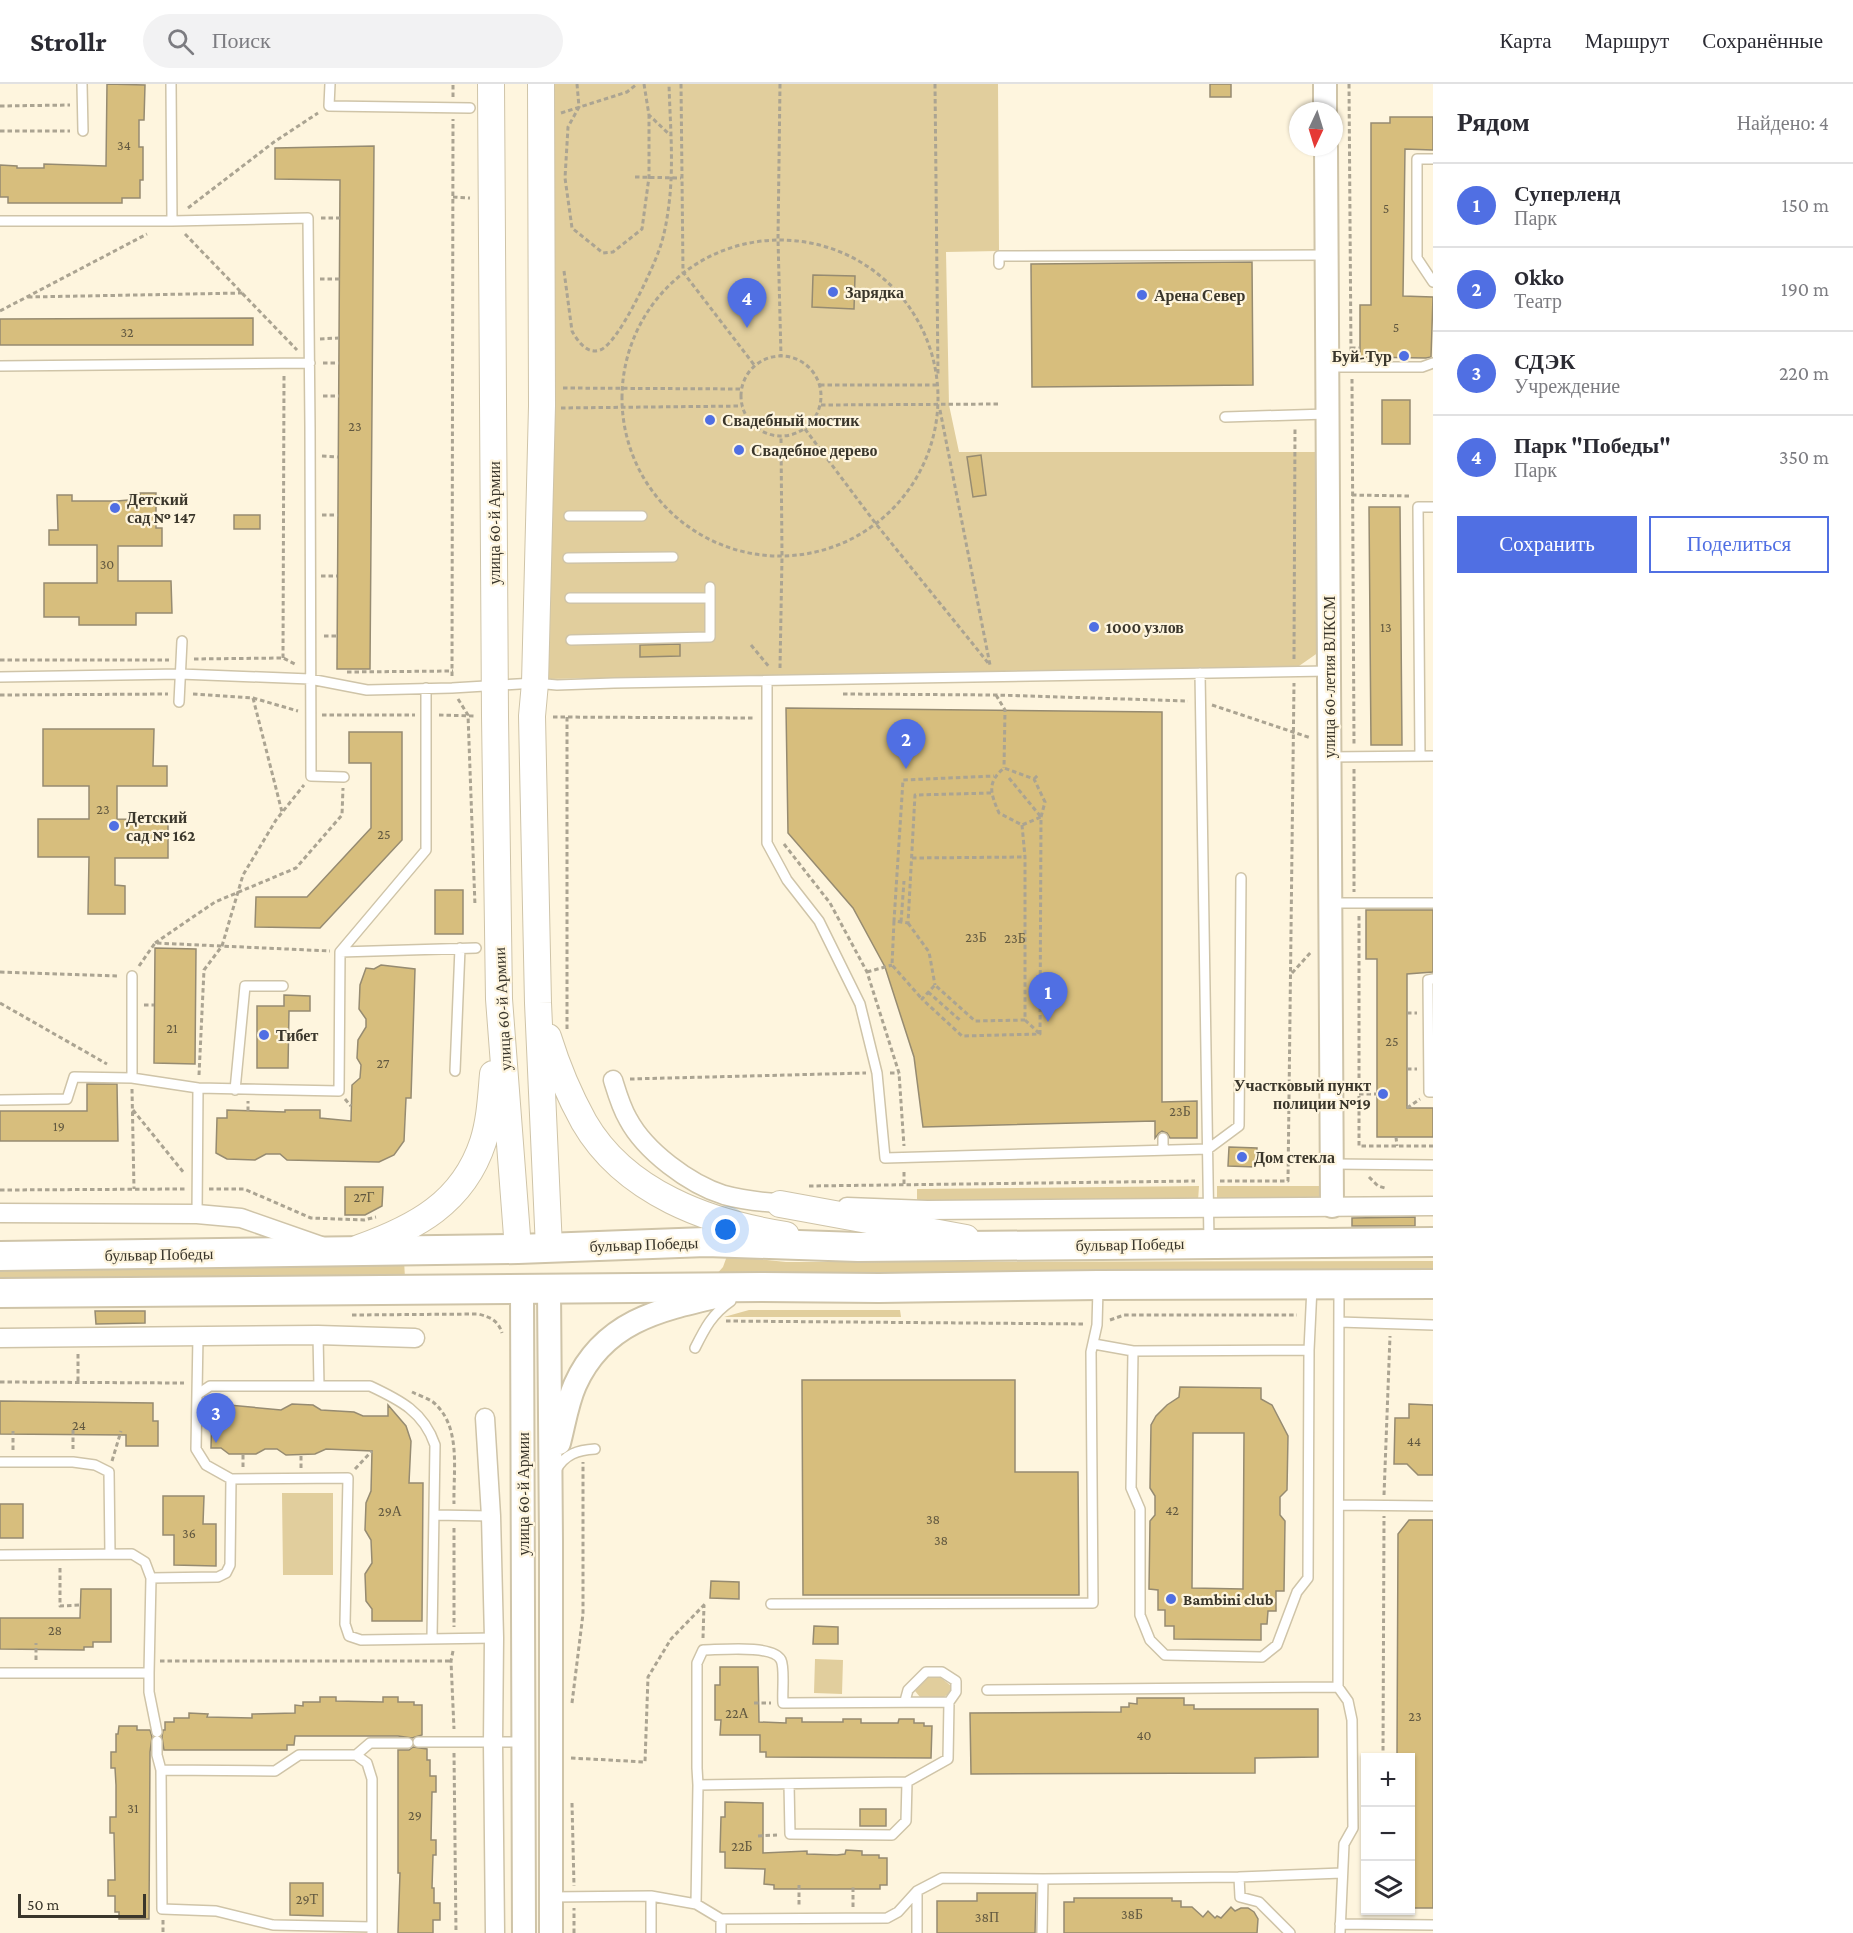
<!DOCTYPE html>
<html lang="ru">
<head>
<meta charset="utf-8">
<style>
	body { margin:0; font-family:"Crimson Pro",serif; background:#f2f2f3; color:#2b2b33 }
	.controls { position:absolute; right:18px; bottom:18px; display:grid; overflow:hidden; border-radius:0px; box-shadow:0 2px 4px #0004 }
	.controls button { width:54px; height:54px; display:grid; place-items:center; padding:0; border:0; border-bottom:2px solid #e1e1e2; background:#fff; color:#2b2b33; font:30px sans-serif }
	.compass { position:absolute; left:1289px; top:18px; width:54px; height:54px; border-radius:50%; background:#fff; box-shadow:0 2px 4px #0004; rotate:184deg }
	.scale { position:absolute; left:18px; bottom:15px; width:128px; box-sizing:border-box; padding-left:6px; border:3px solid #3a362b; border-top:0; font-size:16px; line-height:21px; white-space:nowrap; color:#3a362b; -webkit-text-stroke:4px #fef5de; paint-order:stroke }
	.you { position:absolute; left:726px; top:1146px; width:21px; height:21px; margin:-15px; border:4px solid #fff; border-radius:50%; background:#1a73e8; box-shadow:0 0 0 9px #1a73e833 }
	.badge { display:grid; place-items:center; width:39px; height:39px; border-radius:50%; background:#506fe3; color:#fff; font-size:20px; font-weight:700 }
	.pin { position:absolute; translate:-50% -50px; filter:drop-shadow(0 2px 3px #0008) }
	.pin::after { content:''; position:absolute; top:32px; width:21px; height:18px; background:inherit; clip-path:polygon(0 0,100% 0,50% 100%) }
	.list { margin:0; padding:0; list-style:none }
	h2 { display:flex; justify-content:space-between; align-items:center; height:78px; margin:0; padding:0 24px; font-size:26px }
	h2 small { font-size:20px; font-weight:400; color:#7c7c81 }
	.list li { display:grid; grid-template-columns:39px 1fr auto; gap:18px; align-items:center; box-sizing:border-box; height:84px; padding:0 24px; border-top:2px solid #e1e1e2 }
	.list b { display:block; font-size:22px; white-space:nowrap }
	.list p { margin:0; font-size:20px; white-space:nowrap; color:#7c7c81 }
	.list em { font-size:20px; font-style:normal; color:#7c7c81 }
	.actions { display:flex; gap:12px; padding:18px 24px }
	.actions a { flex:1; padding:14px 0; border:2px solid #506fe3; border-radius:0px; text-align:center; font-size:21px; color:#506fe3 }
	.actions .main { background:#506fe3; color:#fff }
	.icon { flex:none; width:33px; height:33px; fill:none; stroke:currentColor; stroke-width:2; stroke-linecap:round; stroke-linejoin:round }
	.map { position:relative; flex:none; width:1433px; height:1849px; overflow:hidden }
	header { display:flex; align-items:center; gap:36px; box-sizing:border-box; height:84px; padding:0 30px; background:#fff; border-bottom:2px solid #e1e1e2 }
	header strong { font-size:28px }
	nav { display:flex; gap:33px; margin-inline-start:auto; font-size:21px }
	.search { width:420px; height:54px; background:#f2f2f3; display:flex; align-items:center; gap:15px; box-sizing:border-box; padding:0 21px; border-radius:33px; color:#7c7c81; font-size:22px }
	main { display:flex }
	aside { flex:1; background:#fff }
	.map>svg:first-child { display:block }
	.green { fill:#e1ce9d }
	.building { fill:#d7be7d; stroke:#968b71; stroke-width:1.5; fill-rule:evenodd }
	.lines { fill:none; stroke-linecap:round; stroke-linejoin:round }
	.service-casing { stroke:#cfc4a8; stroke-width:12 }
	.minor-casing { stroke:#cfc4a8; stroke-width:21 }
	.tertiary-casing { stroke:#cfc4a8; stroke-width:26 }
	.secondary-casing { stroke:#cfc4a8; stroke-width:28 }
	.primary-casing { stroke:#cfc4a8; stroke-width:32 }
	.path { stroke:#aba492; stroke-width:3; stroke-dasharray:4.5 3; stroke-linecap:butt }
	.service { stroke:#fff; stroke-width:9 }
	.minor { stroke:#fff; stroke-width:18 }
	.tertiary { stroke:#fff; stroke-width:22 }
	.secondary { stroke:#fff; stroke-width:26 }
	.primary { stroke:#fff; stroke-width:28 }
	.poi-dot { fill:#506fe3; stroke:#fef5de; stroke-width:2 }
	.labels { text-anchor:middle; stroke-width:4.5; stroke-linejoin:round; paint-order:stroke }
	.number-label { font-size:14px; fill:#615840 }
	.poi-label { font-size:16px; font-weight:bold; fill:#3a362b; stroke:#fef5de; text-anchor:start }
	.street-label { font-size:16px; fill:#3a362b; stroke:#fef5de }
</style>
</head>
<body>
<header>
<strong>Strollr</strong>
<div class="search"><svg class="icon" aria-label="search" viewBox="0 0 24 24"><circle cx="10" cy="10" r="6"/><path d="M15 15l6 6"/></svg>Поиск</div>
<nav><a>Карта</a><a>Маршрут</a><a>Сохранённые</a></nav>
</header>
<main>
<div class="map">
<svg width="1433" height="1849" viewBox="0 0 1433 1849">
	<rect width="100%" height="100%" fill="#fef5de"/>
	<path class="green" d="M546 0H998L999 167 946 168 949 321 959 368H1317L1319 568 1299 582 549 595Z
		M1199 1102 1198 1117 917 1118V1105Z
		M1217 1102H1320V1116H1217Z
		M727 1172 786 1178 1433 1177V1187L715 1192 723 1183Z
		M404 1176 405 1194 0 1196V1180Z
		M749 1226H900L901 1233H724Z
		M282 1409H333V1491H283Z
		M815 1575 843 1576 842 1610 814 1609Z
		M929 1593H940L950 1601 951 1608 944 1613H920L915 1607 918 1602Z"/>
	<path class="building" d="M107 0 145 1 144 36H139V63H143V96H140V114H122V119H8V113H0V81L17 82V84H44V80L106 82Z
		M1210 0H1231V13H1210Z
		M1390 33H1433V66L1405 65 1403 212 1433 213 1431 273 1426 274 1360 273V221H1371V39H1390Z
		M374 62 370 585H337L340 96 275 95V64Z
		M1252 178 1253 301 1032 303 1031 180Z
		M813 191 855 192 854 225 812 223Z
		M253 234V261H0V235Z
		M1382 316H1410V360H1382Z
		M981 371 986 411 973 413 967 373Z
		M140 409H156V444H162V462H118V497H171L172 529H136V541H79V533H44V499H97V461H49V446H58L57 411H72V417H117L140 415Z
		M1369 423H1400L1402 661H1371Z
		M234 431H260V445H234Z
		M680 560V572L640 573V561Z
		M786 624 1162 628V1018L1197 1017V1054H1170L1167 1049 1162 1047 1159 1049 1155 1054V1037L923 1043 914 973 885 883 853 824 788 749Z
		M43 645H154L153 682H167V702H117V735L168 736V774H115V801L125 802V830H88L89 773H38V735H89V702H43Z
		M349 648H402V756L320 844 255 843 256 813H307L371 744V679H349Z
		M435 806H463V850H435Z
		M1366 826H1433V888L1407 890V1024H1433V1053H1377V875H1366Z
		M155 864 196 865 195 980 154 979Z
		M381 881 415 885 411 1014H406L404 1057 394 1071 379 1078 287 1076 280 1070H266L255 1076 227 1075 216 1069 217 1034H227V1026L285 1028V1026H320V1034L351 1037 352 1001 360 994 361 981 357 974 358 956 366 943V935L359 925 360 901 366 884 374 885Z
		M284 911 310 912V927H289L288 984H257V922H284Z
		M87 1000H117L118 1057H0V1027H87Z
		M1229 1063 1257 1064 1256 1083 1228 1082Z
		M345 1103H383L382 1122 365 1131H345Z
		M1415 1133V1142H1352V1134Z
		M95 1227H145V1239L96 1240Z
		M802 1296H1015V1388H1078L1079 1511H803Z
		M1180 1303 1261 1304V1315L1272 1321 1288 1352 1287 1406 1280 1413V1431L1285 1437 1284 1507H1276V1527H1268L1267 1540H1261V1556L1174 1555V1542H1165V1526H1158V1506L1149 1505 1150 1437 1155 1431V1412L1150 1404 1151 1341 1156 1332 1167 1321 1179 1313ZM1193 1349H1244L1243 1505 1192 1504Z
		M0 1317 153 1319V1337H158V1362H126V1351L0 1350Z
		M292 1320 313 1321 321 1326 354 1328 363 1332H388V1321L406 1342 411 1357 409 1399H423L422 1537H372V1525L366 1517 365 1490 372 1479 371 1456 365 1446 366 1419 371 1407 372 1367 326 1365 315 1370 286 1371 277 1365H265L256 1370H229L221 1364H211L212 1327H223L229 1321 281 1326Z
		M1409 1320 1433 1321V1391H1418L1407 1380H1394L1395 1334H1409Z
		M163 1412H204L203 1440H216V1482L174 1481V1451H163Z
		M0 1420H23V1454H0Z
		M1409 1436H1433V1824H1410V1674H1397L1398 1450Z
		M711 1497 739 1498V1515L710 1514Z
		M81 1505H111V1558H93V1563H84V1566L0 1565V1534H80Z
		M814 1542 838 1543V1560H813Z
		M720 1583H758L759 1638 786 1639V1634H802V1638H843V1635H861V1639H898L899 1635H914V1639H924V1642H932L931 1674 766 1673V1668H760V1651H720L721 1636H715V1601H720Z
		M320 1613H336V1617L383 1618V1613H398V1618H414V1621H422V1651L412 1654 398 1652H295L294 1661H287V1666H164L162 1653 163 1646H165V1638H174V1634H189V1629L208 1630 207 1633 252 1634V1630L295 1629V1621L303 1622V1618H320Z
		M1137 1614H1184V1621H1194V1625H1318V1673L1255 1674V1689L971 1690 970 1629 1121 1628V1623H1129V1619L1137 1620Z
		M119 1642H137V1646H150L152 1653 150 1668 149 1835H119V1828H115V1812H108V1796H115L114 1749H110V1733H116V1701L115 1684H111V1668H116V1650H118Z
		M413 1663 427 1665V1676H430V1692H436V1708H432L431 1756H436V1771H433L432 1804H434V1819H440V1836H433V1849H398L400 1789H398V1666H409Z
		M725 1718 763 1719V1769L807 1767V1770L837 1771 845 1770 846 1766 862 1767V1771H879V1774H887V1801H880V1805H774V1801L764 1800 765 1785 725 1784V1768H720L721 1733H725Z
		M860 1725H886V1742H860Z
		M290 1799H323V1832L290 1831Z
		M977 1809H1036L1035 1849H937V1817H977Z
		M1074 1814H1172V1817H1181V1823H1192L1203 1833 1208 1827 1215 1834 1217 1832 1221 1834 1231 1823 1235 1827 1241 1824H1248L1254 1828 1258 1835 1257 1849H1064V1818H1074Z"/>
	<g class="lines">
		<g class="service-casing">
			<path id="service" d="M82 0 83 47
				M171 0 172 137 308 134 310 343 311 692 344 693
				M330 0 329 22 470 24
				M1433 75H1417V174L1433 198
				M0 137H172
				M999 180V172L1326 171
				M0 282 310 279
				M1328 283H1422L1433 279
				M1225 333 1327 330
				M569 432H642
				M568 474 673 473
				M570 514H710
				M571 556 710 553V503
				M1200 589 1209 1157
				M0 593 180 590 310 595 367 606 452 604 535 599 557 601 614 599 1328 587
				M767 597V759L787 796 819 837 860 920 877 989 885 1074 1208 1065 1239 1042 1241 794
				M179 618 182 557
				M1420 672 1418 423H1433
				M1329 673 1433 672
				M1330 819H1433
				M340 868 476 864
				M1433 895 1428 896 1429 1008H1433
				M455 987 460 864
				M132 994V892
				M235 1006 245 902H283
				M0 1016 67 1015 74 993 132 994 198 1004
				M1163 1054V1066
				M1333 1080 1433 1081
				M197 1130 198 1004 339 1007 340 868 426 766V604
				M1339 1203 1338 1603 1348 1617 1352 1636 1353 1744 1344 1760 1340 1849
				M1339 1238 1433 1241
				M318 1251 319 1302
				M198 1252 196 1365 206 1381 231 1395 348 1394 345 1540 349 1552 361 1556 494 1554
				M1094 1260 1133 1267 1309 1266
				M695 1264C705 1244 712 1230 731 1217
				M1133 1267 1131 1404 1140 1425V1531L1150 1556 1165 1571 1262 1573 1277 1561 1297 1508 1308 1494 1309 1266 1312 1203
				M198 1310 210 1302H370C400 1316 424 1328 435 1361L432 1554
				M0 1378H73L95 1381 109 1388 110 1470
				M556 1386C565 1370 578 1366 595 1365
				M1339 1421 1433 1422
				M434 1431 491 1432
				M0 1471 132 1470 145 1478 151 1494 149 1589
				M151 1494 218 1493 226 1489 230 1481 231 1395
				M771 1520 1093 1519 1091 1268 1097 1241 1098 1205
				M0 1589H149V1608L157 1648
				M987 1606 1338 1603
				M905 1617 908 1606 926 1588H942L956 1597V1608L949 1618
				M157 1657V1671L161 1686
				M418 1658H523
				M356 1671 370 1659H408
				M789 1700 790 1750 892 1751 906 1737 907 1698
				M1239 1793 1240 1813 1259 1818 1290 1849
				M917 1807V1849
				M551 1813 651 1812 696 1820 721 1835 887 1834 898 1828 917 1807 942 1794 1043 1795 1239 1793 1342 1789
				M696 1820 698 1701 697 1684V1579L703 1566C719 1566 773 1560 781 1576 785 1584 782 1608 783 1619L949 1618 948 1675 907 1698 698 1701
				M1340 1840 1433 1841
				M372 1843 273 1841 216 1827 162 1825 161 1686 275 1687 299 1671H356L367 1679 372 1695V1849
				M651 1849V1812
				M721 1849V1835
				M1042 1849 1043 1795"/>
		</g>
		<g class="minor-casing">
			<path id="minor" d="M613 996C617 1009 621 1023 628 1035 645 1067 689 1100 724 1111 746 1117 770 1119 792 1120
				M847 1123 927 1126 1433 1122
				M0 1129 197 1130 241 1134 321 1162
				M0 1254 318 1251 415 1254
				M485 1334 491 1432 494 1554 493 1659 495 1849"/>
		</g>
		<g class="tertiary-casing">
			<path id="tertiary" d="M1325 0V27
				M1326 63 1332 1122
				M549 1205 551 1458V1849
				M522 1206 524 1849
				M559 1359C564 1340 567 1319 575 1301 604 1236 662 1225 724 1211"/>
		</g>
		<g class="secondary-casing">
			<path id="secondary" d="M491 0 495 632 499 915 518 1165
				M541 0 542 322 535 599 532 632 538 919 549 1164
				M548 953C557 982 569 1011 584 1038 625 1109 709 1139 786 1151
				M780 1120 966 1154
				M359 1164C415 1144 463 1119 483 1058 490 1036 491 1013 493 990"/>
		</g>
		<g class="primary-casing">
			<path id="primary" d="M0 1172 518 1165 706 1158 858 1163 1433 1158
				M0 1209 762 1203 879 1204 1098 1201 1433 1200"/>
		</g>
		<path class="path" d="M577 0 579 23 568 43 565 94 572 144 603 169 613 168 642 145 649 93V31
			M644 0 649 31 670 51
			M681 0 683 188 755 282
			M780 0 778 155 781 272
			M935 0 938 292
			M1349 0 1351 271
			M453 13V0
			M0 22 70 21
			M561 29 627 8 637 0
			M0 47H70
			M635 93 681 94
			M453 113 470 114
			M188 124 274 58 318 29
			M321 134H340
			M185 150 297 266
			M622 314a158 158 0 1 1 316 0a158 158 0 1 1-316 0Z
			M564 187 572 247C577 256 587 271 600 266 618 260 651 188 658 169 664 154 667 136 669 120 674 80 670 39 669 0
			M320 195H340
			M28 213 243 209
			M0 227 147 150
			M320 255 339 254
			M1351 264H1360
			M741 312a40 40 0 1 1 80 0a40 40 0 1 1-80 0Z
			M323 279H339
			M1352 295 1354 661
			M820 301H938
			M563 304 742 305
			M323 312H339
			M821 321 1001 320
			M561 324 742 322
			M940 326 990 581
			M805 345 876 440 989 580
			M322 372 338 373
			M1352 411 1410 412
			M322 431H338
			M321 492H337
			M324 552H337
			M751 561 770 584
			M283 574 284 291
			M194 575 283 574 297 581
			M1294 575 1295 344
			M0 576H169
			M780 584 782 473 781 353
			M347 588 453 587
			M452 592 453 35
			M193 610 253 614 298 627
			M843 610 996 611 1188 617
			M0 611 168 610
			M996 611 1005 626 1004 684
			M253 614 282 728
			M458 615 468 631 475 822
			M1212 621 1311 654
			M322 631H415
			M439 631 475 632
			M553 633 754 634
			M567 633V946
			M1354 685V808
			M1009 694 1041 733
			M1034 695 1039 690
			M991 709 915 711 908 839 894 837 903 696 994 692
			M1022 741 1025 773V936L975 937 935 901 922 915 962 952 1040 950 1041 733 1045 718 1034 695 1004 684C986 699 991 710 999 729L1022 741 1041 733
			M784 760 830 819 867 888 899 989 904 1062
			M912 774 1025 773
			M1359 832V1062H1433
			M894 837 892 881 922 915
			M901 838 904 797
			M908 839 929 868 935 901
			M155 859 215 818 296 784 342 731 343 704
			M139 882 155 859 330 867
			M0 888 119 892
			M867 888 892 881
			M1292 889 1312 867
			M928 908 961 937
			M0 919 107 980
			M144 921H154
			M1407 929H1417
			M1025 936 1040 950
			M1407 985H1417
			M890 989H899
			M199 991 204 886 222 862 243 791 276 736 304 701
			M630 995 866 989
			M132 1005 134 1105
			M1359 1010H1377
			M345 1015 351 1022
			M1407 1024 1420 1015
			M133 1026 184 1089
			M248 1027V1017
			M1396 1053 1397 1062
			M1369 1093 1378 1102 1385 1104
			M1220 1097H1288L1294 599
			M904 1100V1087
			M809 1102 1195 1097
			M209 1105H244L311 1134 364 1136 376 1133
			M0 1106 185 1105
			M352 1231 478 1230C490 1233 498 1236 502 1249
			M1110 1236 1124 1231H1297
			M726 1237 1086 1240
			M78 1270V1298
			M0 1298 184 1299
			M412 1308C418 1311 427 1314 433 1318 462 1342 453 1387 454 1420
			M73 1346V1365
			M13 1366V1347
			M112 1377 121 1347
			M243 1383V1370
			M301 1384V1371
			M355 1385 372 1367
			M1384 1411 1390 1252
			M454 1444V1543
			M60 1484V1522L80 1521
			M703 1554 704 1521
			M453 1567 451 1577 454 1645
			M36 1576V1559
			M160 1577H451
			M572 1619 583 1530V1378
			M754 1619H771
			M454 1669 456 1849
			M571 1674 645 1678 648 1593 671 1555 705 1520
			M1383 1674 1384 1432
			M572 1719 574 1802
			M758 1752 777 1751
			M799 1801V1823
			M853 1823V1801
			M163 1836V1849
			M574 1849V1824"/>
		<use href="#service" class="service"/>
		<use href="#minor" class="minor"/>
		<use href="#tertiary" class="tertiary"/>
		<use href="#secondary" class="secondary"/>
		<use href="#primary" class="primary"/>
	</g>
	<g class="poi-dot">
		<circle cx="833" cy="208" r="6"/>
		<circle cx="1142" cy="211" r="6"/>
		<circle cx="1404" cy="272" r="6"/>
		<circle cx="710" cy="336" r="6"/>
		<circle cx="739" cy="366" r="6"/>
		<circle cx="115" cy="424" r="6"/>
		<circle cx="1094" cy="543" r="6"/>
		<circle cx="114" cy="742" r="6"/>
		<circle cx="264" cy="951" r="6"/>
		<circle cx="1383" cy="1010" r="6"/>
		<circle cx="1242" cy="1073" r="6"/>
		<circle cx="1171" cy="1515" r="6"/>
	</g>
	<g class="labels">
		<g class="number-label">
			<text x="124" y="66">34</text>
			<text x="1386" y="129">5</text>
			<text x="1396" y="248">5</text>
			<text x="127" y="253">32</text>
			<text x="355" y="347">23</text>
			<text x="107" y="485">30</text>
			<text x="1386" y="548">13</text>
			<text x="103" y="730">23</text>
			<text x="384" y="755">25</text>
			<text x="976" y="858">23Б</text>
			<text x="1015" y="859">23Б</text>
			<text x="172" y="949">21</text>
			<text x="1392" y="962">25</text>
			<text x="383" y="984">27</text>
			<text x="1180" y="1032">23Б</text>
			<text x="59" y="1047">19</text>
			<text x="364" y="1118">27Г</text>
			<text x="79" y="1346">24</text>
			<text x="1414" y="1362">44</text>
			<text x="1172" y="1431">42</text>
			<text x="390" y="1432">29А</text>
			<text x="933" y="1440">38</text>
			<text x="189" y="1454">36</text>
			<text x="941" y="1461">38</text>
			<text x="55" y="1551">28</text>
			<text x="737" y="1634">22А</text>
			<text x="1415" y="1637">23</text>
			<text x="1144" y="1656">40</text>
			<text x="133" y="1729">31</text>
			<text x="415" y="1736">29</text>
			<text x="742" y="1767">22Б</text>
			<text x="307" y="1820">29Т</text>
			<text x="1132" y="1835">38Б</text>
			<text x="987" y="1838">38П</text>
		</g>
		<g class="poi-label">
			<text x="845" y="214">Зарядка</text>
			<text x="1154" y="217">Арена Север</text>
			<text x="1392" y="278" text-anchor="end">Буй-Тур</text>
			<text x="722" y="342">Свадебный мостик</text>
			<text x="751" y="372">Свадебное дерево</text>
			<text x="127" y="421">Детский<tspan x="127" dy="18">сад № 147</tspan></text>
			<text x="1106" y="549">1000 узлов</text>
			<text x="126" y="739">Детский<tspan x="126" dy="18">сад № 162</tspan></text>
			<text x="276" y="957">Тибет</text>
			<text x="1371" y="1007" text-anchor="end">Участковый пункт<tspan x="1371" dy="18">полиции №19</tspan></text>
			<text x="1254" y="1079">Дом стекла</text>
			<text x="1183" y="1521">Bambini club</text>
		</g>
		<g class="street-label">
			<text transform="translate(494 439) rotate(-90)" y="6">улица 60-й Армии</text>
			<text transform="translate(1329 593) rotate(-90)" y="6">улица 60-летия ВЛКСМ</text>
			<text transform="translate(502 925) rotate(-93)" y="6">улица 60-й Армии</text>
			<text transform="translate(644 1160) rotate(-2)" y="6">бульвар Победы</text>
			<text transform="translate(1130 1160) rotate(-1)" y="6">бульвар Победы</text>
			<text transform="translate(159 1170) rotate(-1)" y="6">бульвар Победы</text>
			<text transform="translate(523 1410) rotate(-90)" y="6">улица 60-й Армии</text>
		</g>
	</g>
</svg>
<div class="controls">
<button>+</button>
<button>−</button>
<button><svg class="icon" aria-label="layers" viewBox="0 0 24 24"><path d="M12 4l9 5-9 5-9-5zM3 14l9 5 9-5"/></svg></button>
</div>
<svg class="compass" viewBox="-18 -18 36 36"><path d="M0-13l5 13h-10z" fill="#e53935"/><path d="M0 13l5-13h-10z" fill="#7c7c81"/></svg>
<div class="scale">50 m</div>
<div class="you"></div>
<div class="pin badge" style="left:1048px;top:938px">1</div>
<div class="pin badge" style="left:906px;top:685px">2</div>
<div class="pin badge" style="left:216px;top:1359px">3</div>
<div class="pin badge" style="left:747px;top:244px">4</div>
</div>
<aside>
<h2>Рядом<small>Найдено: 4</small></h2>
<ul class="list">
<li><span class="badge">1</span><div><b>Суперленд</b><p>Парк</p></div><em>150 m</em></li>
<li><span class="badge">2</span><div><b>Okko</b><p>Театр</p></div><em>190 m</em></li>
<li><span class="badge">3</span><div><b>СДЭК</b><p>Учреждение</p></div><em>220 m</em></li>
<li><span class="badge">4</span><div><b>Парк &quot;Победы&quot;</b><p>Парк</p></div><em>350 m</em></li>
</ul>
<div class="actions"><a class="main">Сохранить</a><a>Поделиться</a></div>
</aside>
</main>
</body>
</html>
